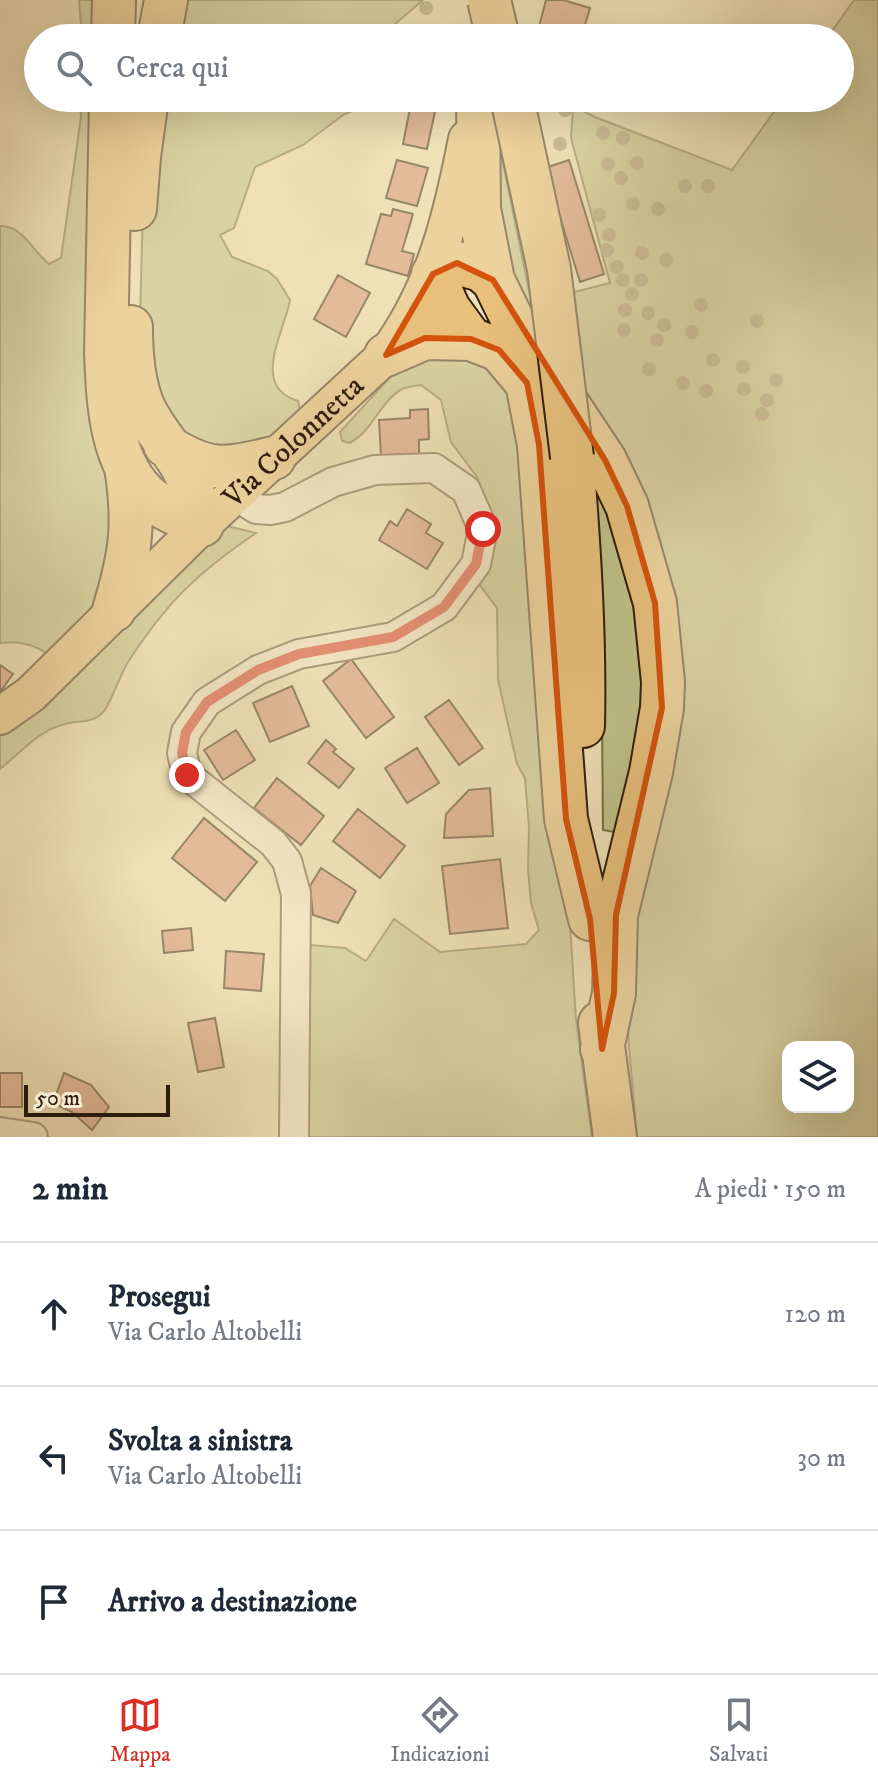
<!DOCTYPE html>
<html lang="it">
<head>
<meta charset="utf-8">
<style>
	body { margin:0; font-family:"IM FELL DW Pica",serif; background:#f2f2f3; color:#1f2937 }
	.controls { position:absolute; right:24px; bottom:24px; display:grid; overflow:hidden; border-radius:16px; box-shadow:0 8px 32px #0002 }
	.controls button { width:72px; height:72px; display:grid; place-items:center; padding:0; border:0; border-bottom:2px solid #e0e1e3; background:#fff; color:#1f2937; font:40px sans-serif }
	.scale { position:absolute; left:24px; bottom:20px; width:146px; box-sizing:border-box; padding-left:8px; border:4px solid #2e1c0c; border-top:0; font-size:22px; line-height:28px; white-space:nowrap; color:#2e1c0c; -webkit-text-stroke:6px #f5ebd0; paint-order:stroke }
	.stop { position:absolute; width:24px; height:24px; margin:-18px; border:6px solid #d93025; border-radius:50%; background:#fff }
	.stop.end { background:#d93025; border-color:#fff; box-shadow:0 2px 8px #0008 }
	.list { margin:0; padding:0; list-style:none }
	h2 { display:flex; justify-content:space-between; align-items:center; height:104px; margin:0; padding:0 32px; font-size:34px }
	h2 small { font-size:26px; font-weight:400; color:#747a83 }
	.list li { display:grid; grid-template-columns:52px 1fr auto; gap:24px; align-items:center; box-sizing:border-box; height:144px; padding:0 32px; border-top:2px solid #e0e1e3 }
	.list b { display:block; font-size:30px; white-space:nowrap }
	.list p { margin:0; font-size:26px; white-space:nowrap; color:#747a83 }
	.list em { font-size:26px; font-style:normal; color:#747a83 }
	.icon { flex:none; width:44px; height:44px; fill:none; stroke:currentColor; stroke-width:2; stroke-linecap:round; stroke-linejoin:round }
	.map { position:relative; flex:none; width:878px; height:1137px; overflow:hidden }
	.search { position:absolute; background:#fff; box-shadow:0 8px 32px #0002; left:24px; right:24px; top:24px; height:88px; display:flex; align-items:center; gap:20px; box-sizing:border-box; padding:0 28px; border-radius:44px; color:#747a83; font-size:30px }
	.sheet { height:536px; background:#fff }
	nav { display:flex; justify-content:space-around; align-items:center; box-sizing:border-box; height:112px; border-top:2px solid #e0e1e3; background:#fff; font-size:22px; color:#747a83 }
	nav a { display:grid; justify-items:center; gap:4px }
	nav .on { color:#d93025 }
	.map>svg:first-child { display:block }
	.green { fill:#bfc18a; stroke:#766e4b; stroke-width:2; fill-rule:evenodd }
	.building { fill:#d58f76; stroke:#2e1c0c; stroke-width:2 }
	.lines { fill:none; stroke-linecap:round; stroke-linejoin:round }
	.minor-casing { stroke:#5e4d37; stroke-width:32 }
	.major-casing { stroke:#2e1c0c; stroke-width:40 }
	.highway-casing { stroke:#2e1c0c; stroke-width:46 }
	.minor { stroke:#f5ebd0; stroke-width:28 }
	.major { stroke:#e8c07c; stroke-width:36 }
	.highway { stroke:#e8c07c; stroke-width:42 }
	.highway-bridge-casing { stroke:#2e1c0c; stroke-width:46; stroke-linecap:butt }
	.highway-bridge { stroke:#e8c07c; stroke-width:42 }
	.tree { fill:#9d906e }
	.route { stroke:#d93025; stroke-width:10 }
	.marked { fill:none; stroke:#d5530c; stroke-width:6; stroke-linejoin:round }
	.labels { text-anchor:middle; stroke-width:8; stroke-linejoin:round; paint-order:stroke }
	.street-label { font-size:30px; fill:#2e1c0c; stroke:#f5ebd0 }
</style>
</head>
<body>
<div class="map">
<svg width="878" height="1137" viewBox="0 0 878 1137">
	<rect width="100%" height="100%" fill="#efe0b7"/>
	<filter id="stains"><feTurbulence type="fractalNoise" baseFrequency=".0025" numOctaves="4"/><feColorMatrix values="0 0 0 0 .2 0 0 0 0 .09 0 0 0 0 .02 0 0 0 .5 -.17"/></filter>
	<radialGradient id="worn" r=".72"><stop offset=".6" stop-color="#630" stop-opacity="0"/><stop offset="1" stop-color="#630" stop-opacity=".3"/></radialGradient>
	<path class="green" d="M79 0H104L103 38H82Z
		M171 0H423L387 31 385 38H164Z
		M854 0H878V1137H637L629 1047 624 928 673 720 583 415 562 295 610 283 571 138 573 106 595 117 732 170 784 98H840V38H827ZM788 1047H848V1107H788Z
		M80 98H102L118 589 56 660C39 646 21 640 0 643V226C23 225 33 252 49 264L61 258 81 117Z
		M153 98H395L394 104 382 111 361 107 343 115 303 145 255 167 234 228 220 235 232 257 268 271 277 279 290 300C284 333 250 387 298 401L303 423 275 450 209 459 155 408 140 319 144 167Z
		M485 98 496 129 544 364 509 306Z
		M427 356H469L501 377 523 415 564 827 576 1020 592 1137H303L310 945 345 948 366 961 394 919 440 952 526 944 539 930 531 903 528 869 529 828 525 778 517 764 498 680 497 608 479 584 492 544 488 508 477 477 451 442 441 400 421 385C416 386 408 387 402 389 380 401 372 433 349 443L342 441 340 432 392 375Z
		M589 451 654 637 620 833 603 830 602 717Z
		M223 525 256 533C197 573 167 602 128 662 120 675 111 702 104 711 93 724 79 720 65 724 39 730 20 753 0 769V723Z"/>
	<path class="building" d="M546 0H563L590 8 581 38H536Z
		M412 98 437 102 427 149 403 144Z
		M397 160 428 168 417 206 386 198Z
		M569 160 604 274 580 282 545 168Z
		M393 209 413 214 402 251 414 254 408 276 366 264 381 214 391 216Z
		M338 275 370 293 346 337 314 319Z
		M428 409 429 439 419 440V455L381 456 379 420 410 418V410Z
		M407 509 431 524 426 533 443 543 427 569 379 540 390 521 397 526Z
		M351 659 394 717 366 738 323 681Z
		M0 665 13 674 0 692Z
		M292 686 309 726 270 742 253 703Z
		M449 700 483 748 459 765 425 717Z
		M236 730 255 760 223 780 204 750Z
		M326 740 336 749 333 752 354 769 339 788 308 763Z
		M417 748 439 783 407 803 385 768Z
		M277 778 324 816 301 845 254 808Z
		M490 788 493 836 444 838 446 814 469 790Z
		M358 809 405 846 380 878 333 841Z
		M204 818 257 862 225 901 172 858Z
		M500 859 508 928 450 934 442 866Z
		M321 868 356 891 338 923 313 915 310 886Z
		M191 928 193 950 164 953 162 931Z
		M226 951 264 954 261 991 224 988Z
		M215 1018 224 1067 198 1072 188 1023Z
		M0 1073H22V1107H0Z
		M64 1073 91 1085 109 1107 92 1130 72 1112 53 1103Z"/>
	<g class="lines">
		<g class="minor-casing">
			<path id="minor" d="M234 495 256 509 270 510 285 507 333 482 375 470 434 468 466 490 483 529 476 564 444 607 393 637 299 654 258 670 207 702 186 732 182 753 187 775 273 843 287 861 296 894 294 1137
				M0 1132 33 1137"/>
		</g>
		<g class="major-casing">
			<g id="major">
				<path id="s1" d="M0 716 31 694 202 525 386 355C434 291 452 217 467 139"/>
			</g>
		</g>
		<g class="highway-casing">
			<path id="highway" d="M113 38 114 0
				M159 38 166 0
				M111 98 106 353C108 402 110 465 151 499 166 511 185 518 202 525
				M478 98 479 209 493 280 514 323 605 460 627 506 655 603 663 682 662 708 651 772 616 915 614 993 602 1049
				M135 209 139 157 147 98
				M131 327C131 352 133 378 141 401 150 426 169 444 181 465 192 483 196 505 202 525
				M471 339 449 309 433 274 457 263 481 270 493 280
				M386 355 425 338 471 339 499 350 527 383 539 445 566 819 590 919
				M165 445C210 474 225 469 274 458
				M572 457C579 547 585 635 583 726
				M114 610C131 554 135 524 126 467
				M600 1023 615 1137"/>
		</g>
		<use href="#minor" class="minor"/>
		<use href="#major" class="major"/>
		<use href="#highway" class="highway"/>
		<g class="highway-bridge-casing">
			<path id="highway-bridge" d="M489 0 498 38
				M512 98 549 269 572 457"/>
		</g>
		<use href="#highway-bridge" class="highway-bridge"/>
	</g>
	<g class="tree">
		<circle cx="426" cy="8" r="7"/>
		<circle cx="565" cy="110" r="7"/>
		<circle cx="603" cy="133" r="7"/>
		<circle cx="623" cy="138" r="7"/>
		<circle cx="560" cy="144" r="7"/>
		<circle cx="637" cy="163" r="7"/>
		<circle cx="608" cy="164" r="7"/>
		<circle cx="621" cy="178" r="7"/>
		<circle cx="685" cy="186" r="7"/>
		<circle cx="708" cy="186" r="7"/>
		<circle cx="633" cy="204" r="7"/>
		<circle cx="658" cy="209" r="7"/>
		<circle cx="599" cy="215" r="7"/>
		<circle cx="609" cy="235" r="7"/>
		<circle cx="607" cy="250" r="7"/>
		<circle cx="642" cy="253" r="7"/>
		<circle cx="666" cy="260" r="7"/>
		<circle cx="617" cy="267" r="7"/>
		<circle cx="623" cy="280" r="7"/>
		<circle cx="641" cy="280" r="7"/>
		<circle cx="632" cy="294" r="7"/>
		<circle cx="701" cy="305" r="7"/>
		<circle cx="625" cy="310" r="7"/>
		<circle cx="648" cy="313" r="7"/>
		<circle cx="757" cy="321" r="7"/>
		<circle cx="664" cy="325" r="7"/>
		<circle cx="624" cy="330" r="7"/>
		<circle cx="692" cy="332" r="7"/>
		<circle cx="657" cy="340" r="7"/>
		<circle cx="713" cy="360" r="7"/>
		<circle cx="743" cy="367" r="7"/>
		<circle cx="649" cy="369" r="7"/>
		<circle cx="776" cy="380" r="7"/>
		<circle cx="683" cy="383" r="7"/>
		<circle cx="744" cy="389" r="7"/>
		<circle cx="706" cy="391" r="7"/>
		<circle cx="767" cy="400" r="7"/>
		<circle cx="762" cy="414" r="7"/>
	</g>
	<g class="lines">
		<path class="route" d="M187 775 182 753 186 732 207 702 258 670 299 654 393 637 444 607 476 564 483 529"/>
	</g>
	<path d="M0 0H878V1137H0ZM457 263 493 280 605 460 627 506 655 603 662 708 616 915 614 993 602 1049 590 919 566 819 539 445 527 383 499 350 471 339 425 338 386 355 433 274Z" fill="#efe0b7" fill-opacity=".55" fill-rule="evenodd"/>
	<path class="marked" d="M457 263 493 280 605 460 627 506 655 603 662 708 616 915 614 993 602 1049 590 919 566 819 539 445 527 383 499 350 471 339 425 338 386 355 433 274Z"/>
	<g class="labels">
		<g class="street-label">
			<text dy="10" stroke="none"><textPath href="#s1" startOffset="402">Via Colonnetta</textPath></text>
		</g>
	</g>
	<rect width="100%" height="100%" filter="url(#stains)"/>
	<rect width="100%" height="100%" fill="url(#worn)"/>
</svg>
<div class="controls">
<button><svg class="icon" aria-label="layers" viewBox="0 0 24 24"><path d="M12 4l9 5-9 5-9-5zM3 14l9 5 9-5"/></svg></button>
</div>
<div class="scale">50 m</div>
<div class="stop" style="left:483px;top:529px"></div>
<div class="stop end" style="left:187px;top:775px"></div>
<div class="search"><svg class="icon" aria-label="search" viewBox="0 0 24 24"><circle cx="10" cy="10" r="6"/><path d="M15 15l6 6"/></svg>Cerca qui</div>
</div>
<section class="sheet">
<h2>2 min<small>A piedi · 150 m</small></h2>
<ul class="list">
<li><svg class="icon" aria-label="ahead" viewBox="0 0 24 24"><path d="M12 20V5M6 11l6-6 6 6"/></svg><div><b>Prosegui</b><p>Via Carlo Altobelli</p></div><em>120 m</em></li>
<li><svg class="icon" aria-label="left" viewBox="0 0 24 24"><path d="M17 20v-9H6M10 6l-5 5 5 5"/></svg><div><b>Svolta a sinistra</b><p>Via Carlo Altobelli</p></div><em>30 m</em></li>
<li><svg class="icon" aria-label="arrive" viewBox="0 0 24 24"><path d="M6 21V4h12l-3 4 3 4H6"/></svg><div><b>Arrivo a destinazione</b></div></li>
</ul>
</section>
<nav>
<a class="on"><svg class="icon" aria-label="map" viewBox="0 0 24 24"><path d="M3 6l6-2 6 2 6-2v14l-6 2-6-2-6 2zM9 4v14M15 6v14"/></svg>Mappa</a>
<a><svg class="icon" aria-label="directions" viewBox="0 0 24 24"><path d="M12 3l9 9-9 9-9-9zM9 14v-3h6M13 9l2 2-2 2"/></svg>Indicazioni</a>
<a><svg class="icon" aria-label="saved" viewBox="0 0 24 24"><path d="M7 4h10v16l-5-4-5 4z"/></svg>Salvati</a>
</nav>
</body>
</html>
